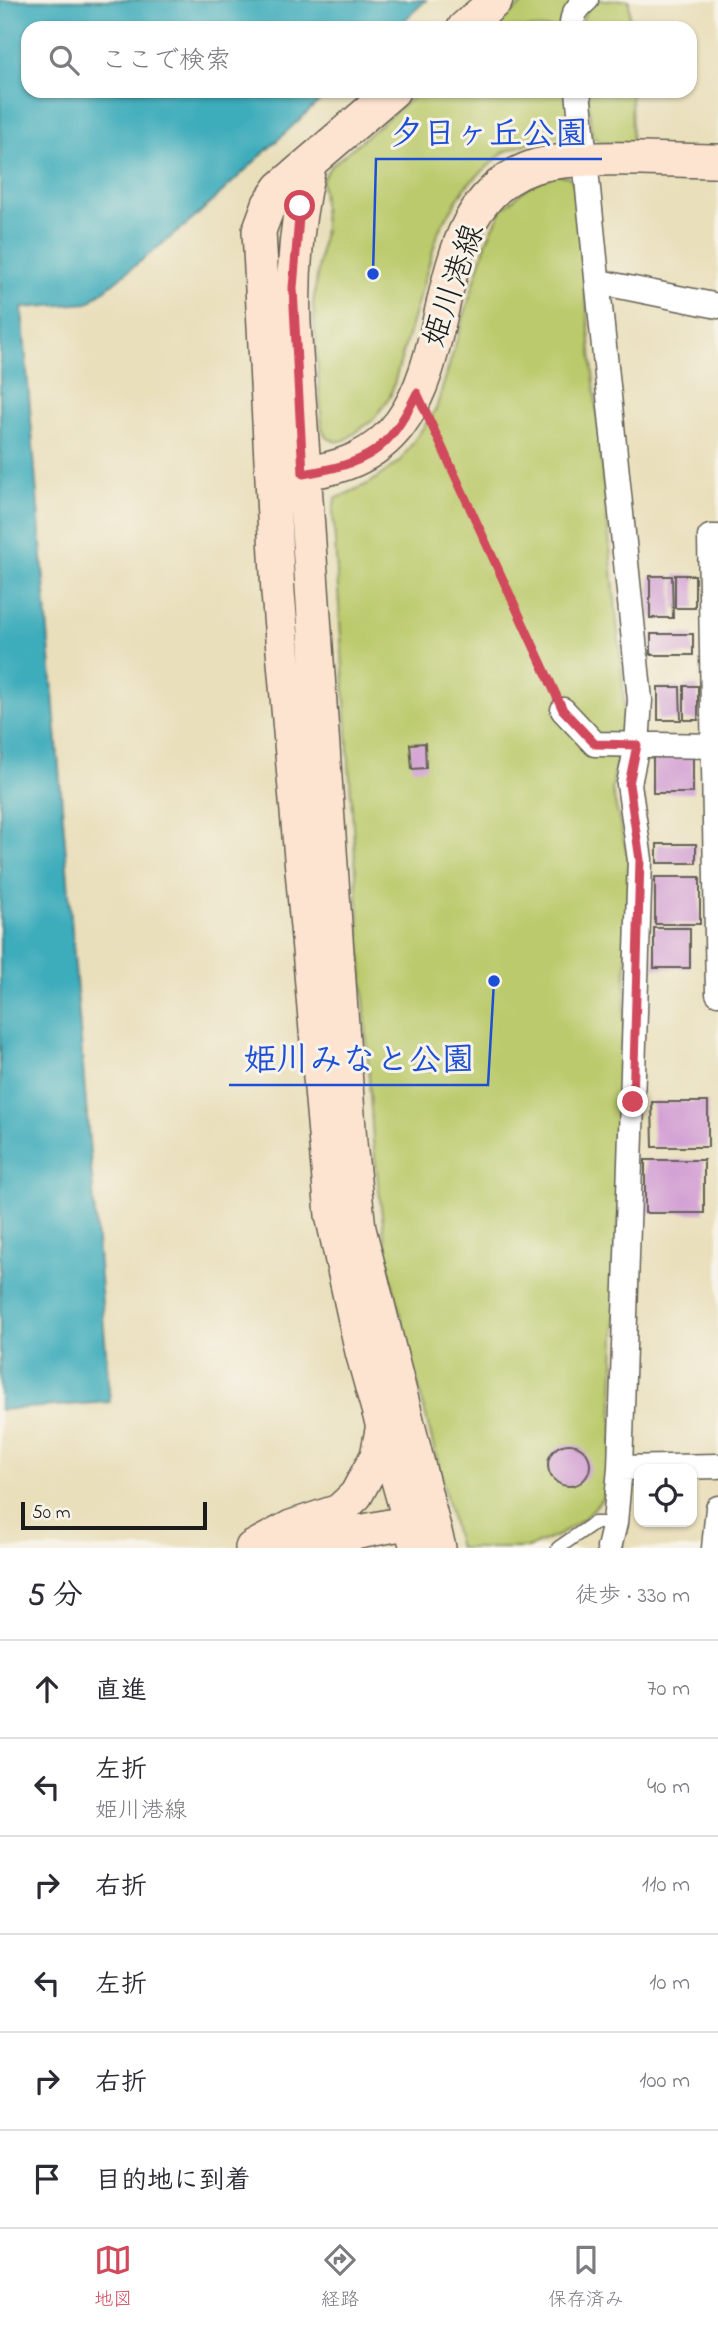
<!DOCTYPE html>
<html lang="ja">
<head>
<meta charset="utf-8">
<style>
	body { margin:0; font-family:"Indie Flower","Klee One",sans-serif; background:#f7f7f7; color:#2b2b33 }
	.controls { position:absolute; right:21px; bottom:21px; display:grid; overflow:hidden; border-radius:14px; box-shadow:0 2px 5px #0004 }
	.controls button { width:63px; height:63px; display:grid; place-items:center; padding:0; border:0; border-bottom:2px solid #e1e1e2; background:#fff; color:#2b2b33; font:35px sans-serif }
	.scale { position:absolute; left:21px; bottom:18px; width:186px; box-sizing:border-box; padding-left:7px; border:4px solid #1c1c1c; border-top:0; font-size:19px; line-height:24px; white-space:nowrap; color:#1c1c1c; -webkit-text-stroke:5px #f7f3e8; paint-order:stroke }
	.stop { position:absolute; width:21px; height:21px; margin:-16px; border:5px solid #d1495b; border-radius:50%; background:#fff }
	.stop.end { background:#d1495b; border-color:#fff; box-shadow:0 2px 7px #0008 }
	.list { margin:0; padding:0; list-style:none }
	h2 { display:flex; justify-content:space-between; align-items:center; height:91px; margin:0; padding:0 28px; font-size:30px }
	h2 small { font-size:23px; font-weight:400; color:#7c7c81 }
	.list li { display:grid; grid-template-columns:46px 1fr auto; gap:21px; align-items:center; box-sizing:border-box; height:98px; padding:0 28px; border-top:2px solid #e1e1e2 }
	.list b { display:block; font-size:26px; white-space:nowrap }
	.list p { margin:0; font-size:23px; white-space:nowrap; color:#7c7c81 }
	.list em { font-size:23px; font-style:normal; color:#7c7c81 }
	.icon { flex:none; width:38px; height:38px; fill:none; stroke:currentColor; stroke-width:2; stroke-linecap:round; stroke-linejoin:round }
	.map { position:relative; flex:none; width:718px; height:1548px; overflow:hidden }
	.search { position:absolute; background:#fff; box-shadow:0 2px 5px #0004; left:21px; right:21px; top:21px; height:77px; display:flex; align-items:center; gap:18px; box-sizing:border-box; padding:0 24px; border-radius:21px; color:#7c7c81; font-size:26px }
	.sheet { height:679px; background:#fff }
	nav { display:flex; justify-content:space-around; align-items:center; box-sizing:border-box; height:98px; border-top:2px solid #e1e1e2; background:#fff; font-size:19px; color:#7c7c81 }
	nav a { display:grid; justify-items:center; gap:4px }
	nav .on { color:#d1495b }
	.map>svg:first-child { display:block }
	.green { fill:#bbca6c; stroke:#6c7344; stroke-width:2 }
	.water { fill:#3dacbb; stroke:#2c646c; stroke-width:2 }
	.building { fill:#ce95d1 }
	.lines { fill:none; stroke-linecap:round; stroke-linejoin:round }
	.lane-casing { stroke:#646054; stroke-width:15 }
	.street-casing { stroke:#646054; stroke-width:27 }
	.secondary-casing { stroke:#646054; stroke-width:36 }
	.path { stroke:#646054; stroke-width:4.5; stroke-dasharray:2 5; stroke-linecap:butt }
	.lane { stroke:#fff; stroke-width:12 }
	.street { stroke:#fff; stroke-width:24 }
	.secondary { stroke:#fde4d0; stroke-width:33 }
	.route { stroke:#d1495b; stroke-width:9 }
	.labels { text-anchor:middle; stroke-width:6; stroke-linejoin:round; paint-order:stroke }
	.street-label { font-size:32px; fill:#1c1c1c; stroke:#f7f3e8 }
	.leader { fill:none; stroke:#1d4ed8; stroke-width:2.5 }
	.callout-dot { fill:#1d4ed8; stroke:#f7f3e8; stroke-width:2.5 }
	.callout-label { font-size:33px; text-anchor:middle; font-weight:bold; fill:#1d4ed8; stroke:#f7f3e8; stroke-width:6; stroke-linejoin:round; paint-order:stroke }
</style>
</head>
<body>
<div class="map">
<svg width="718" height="1548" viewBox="0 0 718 1548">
	<rect width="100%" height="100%" fill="#f7f3e8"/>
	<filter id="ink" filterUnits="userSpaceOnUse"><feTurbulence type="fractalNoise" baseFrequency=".0143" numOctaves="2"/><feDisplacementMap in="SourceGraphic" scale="14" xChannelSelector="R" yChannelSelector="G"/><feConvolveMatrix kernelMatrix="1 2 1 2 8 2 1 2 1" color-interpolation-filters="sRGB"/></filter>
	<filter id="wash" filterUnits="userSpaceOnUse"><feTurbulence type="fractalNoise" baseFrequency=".00686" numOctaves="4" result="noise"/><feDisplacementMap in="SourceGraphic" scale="28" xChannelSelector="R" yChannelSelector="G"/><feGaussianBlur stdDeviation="1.57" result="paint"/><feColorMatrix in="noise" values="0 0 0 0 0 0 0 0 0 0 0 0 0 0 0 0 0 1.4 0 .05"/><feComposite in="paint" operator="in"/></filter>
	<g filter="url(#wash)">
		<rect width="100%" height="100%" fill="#e9dfbb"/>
		<path class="green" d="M527 0H586L572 28H494Z
			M598 0H629L630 28H581L586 9Z
			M420 91H578L583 135 544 137 504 152 465 187 439 230 390 397 373 420 345 440 336 442 326 437 322 428 313 304 324 228 322 180 330 167Z
			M587 91H631L632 143H602L592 136Z
			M557 174 569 177 575 185 623 684 624 710 612 790 629 861 611 1469 604 1497 587 1516 559 1535 528 1548H459L388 1265 373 1141 333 511 335 499 370 483 400 461 436 409 487 240 502 209 529 186Z"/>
		<path class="water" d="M0 0H426L396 28H28V91H330L191 221 88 303 22 308 110 1402 0 1410Z"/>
		<g id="blocks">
			<path class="building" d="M675 575H695V608H675Z
				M650 576H672L673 618H650Z
				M651 634H693V655H651Z
				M684 686H698V720H684Z
				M658 687H680L681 720H658Z
				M425 743 426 768 412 769 410 744Z
				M653 756 693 757V793H653Z
				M657 844H696V863H657Z
				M655 877H700V924H655Z
				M654 928H690V968H654Z
				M652 1102H708V1147H653Z
				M645 1160H704V1213H645Z
				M548 1465a21 21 0 1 1 42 0a21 21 0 1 1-42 0Z"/>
		</g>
	</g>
	<g filter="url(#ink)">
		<use href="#blocks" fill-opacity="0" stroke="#646054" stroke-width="2"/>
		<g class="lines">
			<g class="lane-casing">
				<path id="lane" d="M558 1548 594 1523H615"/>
			</g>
			<g class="street-casing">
				<path id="street" d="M572 28C571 15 577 8 586 0
					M578 91 640 700 637 745 629 784 640 860 620 1468
					M599 282 718 306
					M718 537H710L718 993
					M563 710 595 744 718 746
					M609 1548 615 1523 620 1468 718 1466
					M714 1548 718 1508"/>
			</g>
			<g class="secondary-casing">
				<path id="secondary" d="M464 28 496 0
					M393 91 280 188 269 204 259 231 278 593 332 1215 362 1352 417 1548
					M309 166C297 218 292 271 294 324L350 1143 359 1229 439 1548
					M281 474C501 472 388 217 533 167 575 153 670 161 718 161
					M292 1545 431 1518
					M252 1548 291 1527 339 1511 356 1495 377 1456 383 1425"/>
			</g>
			<path class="path" d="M432 424 554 690"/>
			<use href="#lane" class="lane"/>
			<use href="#street" class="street"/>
			<use href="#secondary" class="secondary"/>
		</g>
	</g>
	<g class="lines" filter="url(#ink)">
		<path class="route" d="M300 206 293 288 303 474C368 463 388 452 417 393L563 710 595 744 637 745 629 784 640 860 633 1102"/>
	</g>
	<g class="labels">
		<g class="street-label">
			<text transform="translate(452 285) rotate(-71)" y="11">姫川港線</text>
		</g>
	</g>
	<path class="leader" d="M373 274L376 159H602M494 981L488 1085H229"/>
	<g class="callout-dot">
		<circle cx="373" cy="274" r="7"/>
		<circle cx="494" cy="981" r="7"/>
	</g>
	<g class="callout-label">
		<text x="489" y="144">夕日ヶ丘公園</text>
		<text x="359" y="1070">姫川みなと公園</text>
	</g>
</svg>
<div class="controls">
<button><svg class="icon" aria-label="locate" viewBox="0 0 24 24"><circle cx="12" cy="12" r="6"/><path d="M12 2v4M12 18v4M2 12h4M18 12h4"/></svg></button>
</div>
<div class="scale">50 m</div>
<div class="stop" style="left:300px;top:206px"></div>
<div class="stop end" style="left:633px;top:1102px"></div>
<div class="search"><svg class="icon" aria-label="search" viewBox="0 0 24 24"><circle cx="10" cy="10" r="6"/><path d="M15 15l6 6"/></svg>ここで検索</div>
</div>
<section class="sheet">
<h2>5 分<small>徒歩 · 330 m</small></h2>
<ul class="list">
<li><svg class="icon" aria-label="ahead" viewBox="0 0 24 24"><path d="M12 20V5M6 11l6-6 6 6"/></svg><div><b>直進</b></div><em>70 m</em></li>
<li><svg class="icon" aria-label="left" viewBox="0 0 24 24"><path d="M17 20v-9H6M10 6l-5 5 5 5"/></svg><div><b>左折</b><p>姫川港線</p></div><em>40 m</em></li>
<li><svg class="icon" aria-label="right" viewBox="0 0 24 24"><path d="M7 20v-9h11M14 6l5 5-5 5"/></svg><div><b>右折</b></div><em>110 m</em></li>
<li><svg class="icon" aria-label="left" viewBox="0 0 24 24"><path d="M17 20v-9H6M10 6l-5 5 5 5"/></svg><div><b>左折</b></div><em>10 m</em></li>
<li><svg class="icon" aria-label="right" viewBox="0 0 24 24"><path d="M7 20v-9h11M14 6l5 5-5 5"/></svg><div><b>右折</b></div><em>100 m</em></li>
<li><svg class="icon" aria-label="arrive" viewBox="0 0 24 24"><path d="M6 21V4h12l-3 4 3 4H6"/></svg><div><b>目的地に到着</b></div></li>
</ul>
</section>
<nav>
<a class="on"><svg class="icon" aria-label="map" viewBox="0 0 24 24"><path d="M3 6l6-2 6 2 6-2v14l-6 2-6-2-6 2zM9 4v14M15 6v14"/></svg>地図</a>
<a><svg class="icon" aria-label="directions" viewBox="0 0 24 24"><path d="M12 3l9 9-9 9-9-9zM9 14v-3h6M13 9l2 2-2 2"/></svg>経路</a>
<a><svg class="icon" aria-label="saved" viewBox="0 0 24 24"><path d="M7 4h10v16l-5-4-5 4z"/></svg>保存済み</a>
</nav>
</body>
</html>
